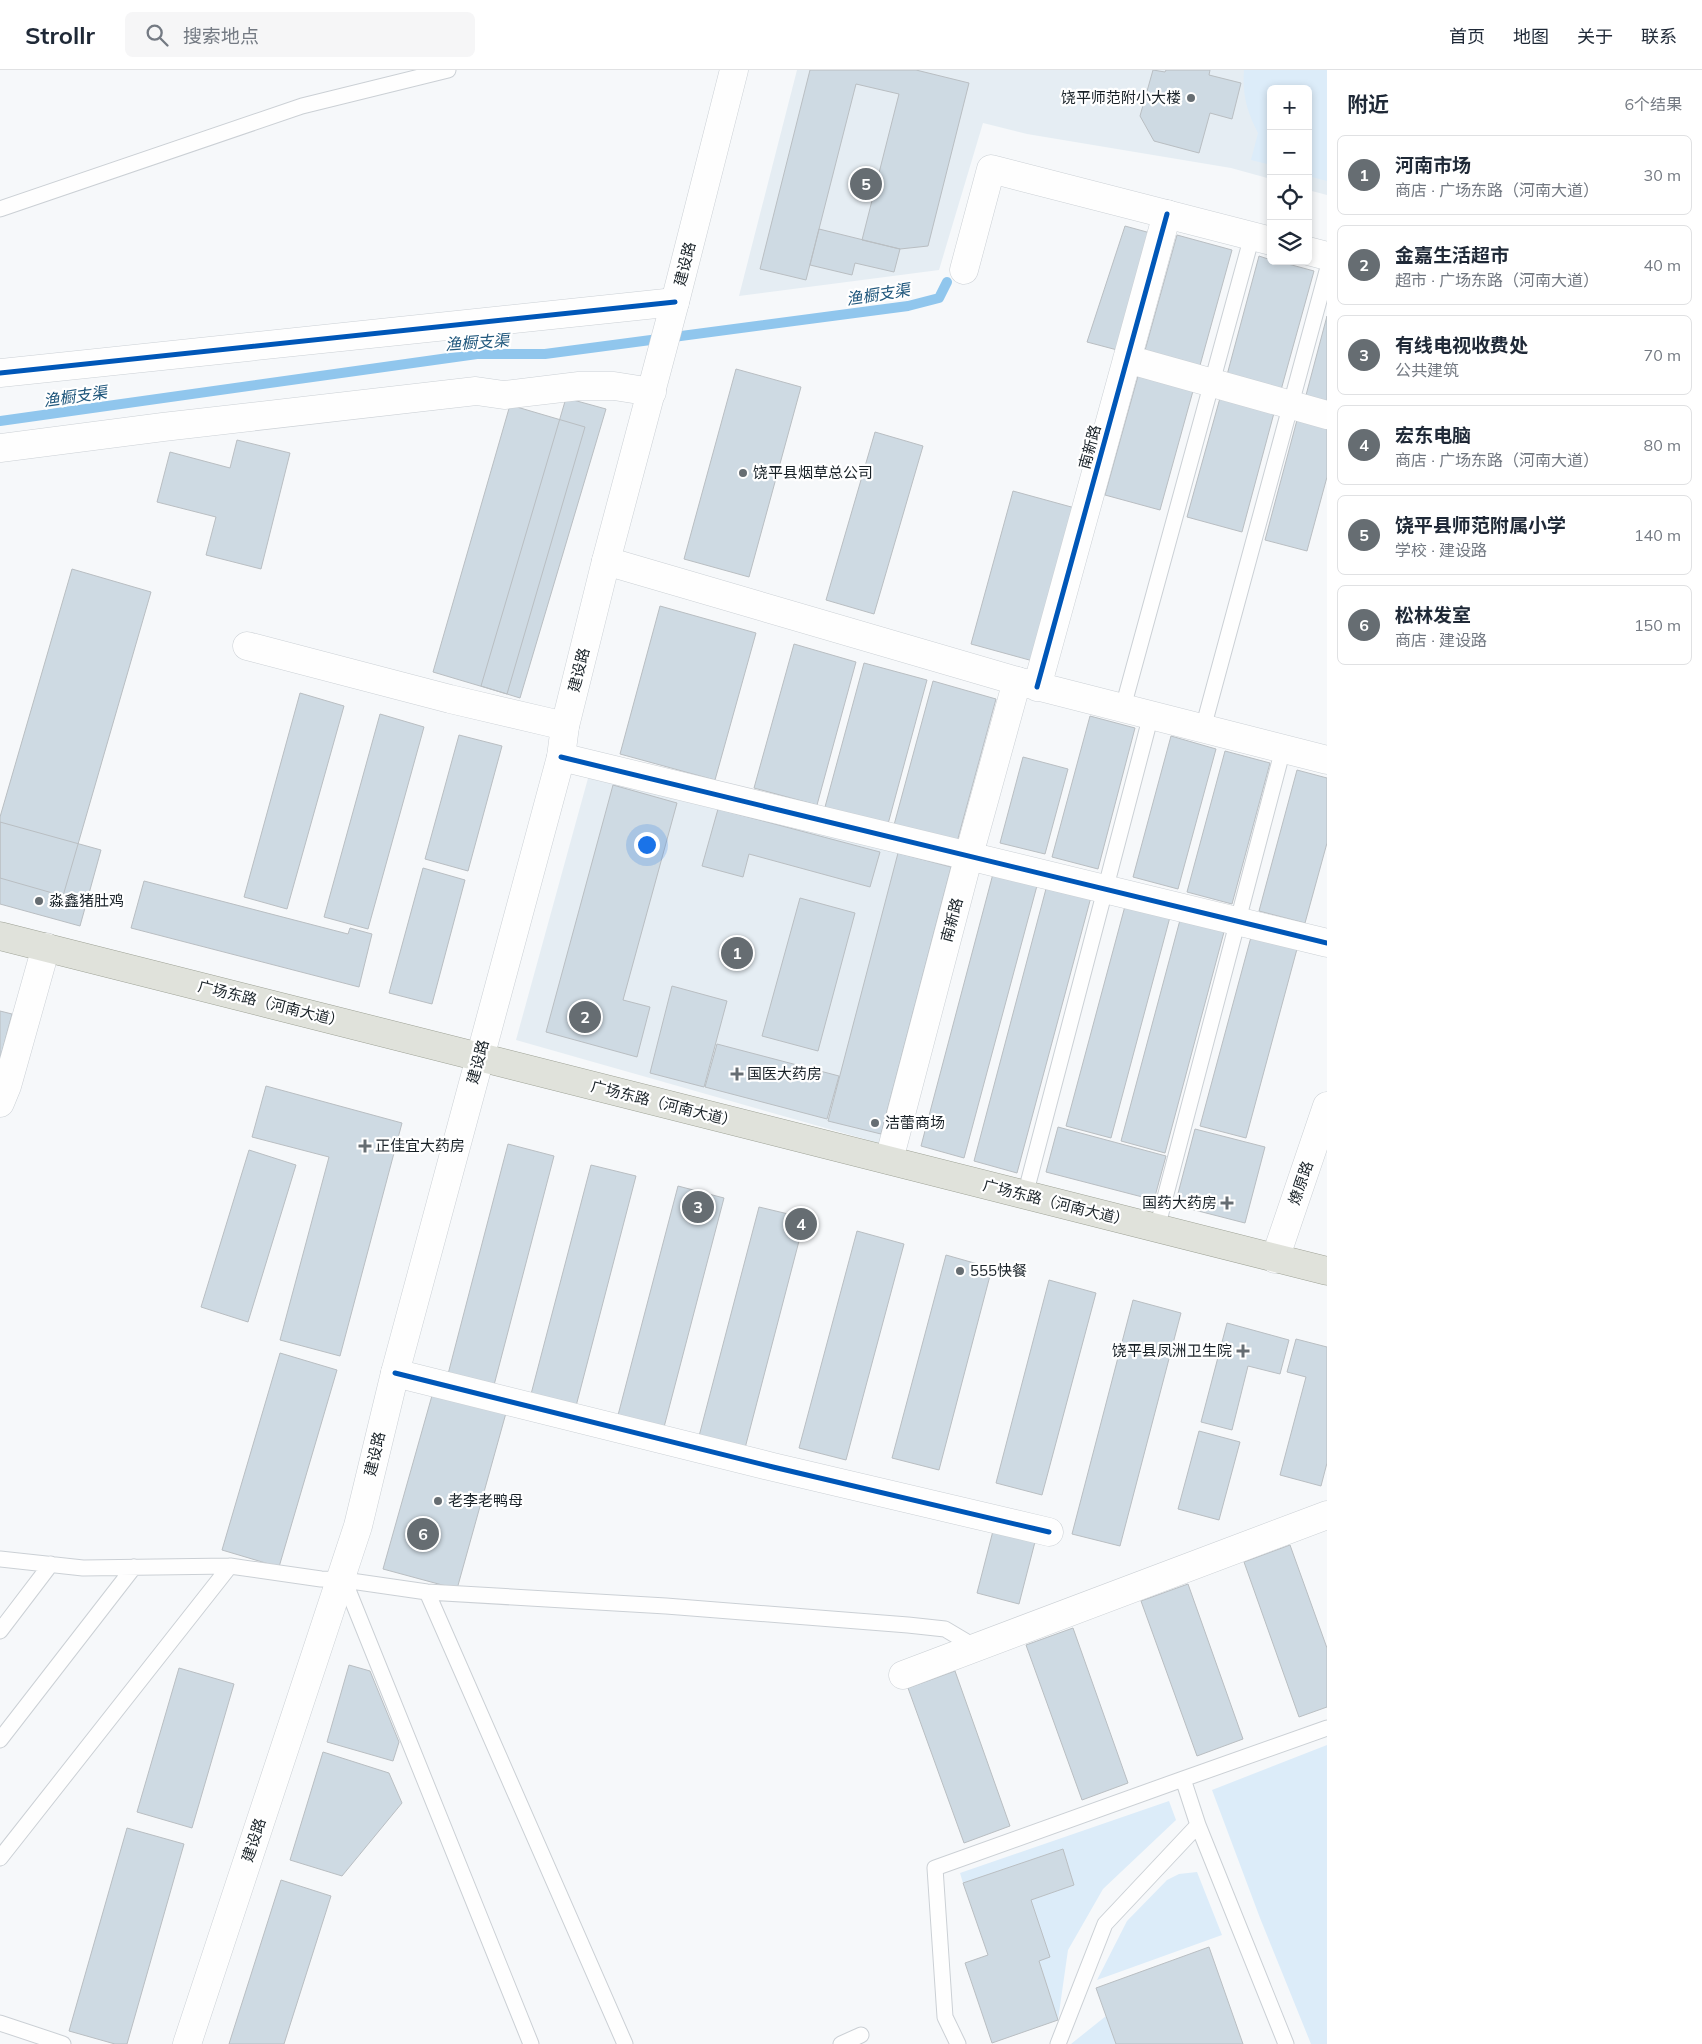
<!DOCTYPE html>
<html lang="zh">
<head>
<meta charset="utf-8">
<style>
	body { margin:0; font-family:Mulish,"Noto Sans SC",sans-serif; background:#f6f6f7; color:#1f2937 }
	.controls { position:absolute; right:15px; top:15px; display:grid; overflow:hidden; border-radius:8px; box-shadow:0 2px 8px #0003 }
	.controls button { width:45px; height:45px; display:grid; place-items:center; padding:0; border:0; border-bottom:1px solid #e0e1e3; background:#fff; color:#1f2937; font:25px sans-serif }
	.you { position:absolute; left:646px; top:774px; width:18px; height:18px; margin:-12px; border:4px solid #fff; border-radius:50%; background:#1a73e8; box-shadow:0 0 0 8px #1a73e833 }
	.badge { display:grid; place-items:center; width:32px; height:32px; border-radius:50%; background:#666d72; color:#fff; font-size:16px; font-weight:700 }
	.pin { position:absolute; translate:-50% -50%; border:2px solid #fff; box-shadow:0 1px 5px #0006 }
	.list { margin:0; padding:0; list-style:none }
	h2 { display:flex; justify-content:space-between; align-items:center; height:65px; margin:0; padding:0 20px; font-size:21px }
	h2 small { font-size:16px; font-weight:400; color:#747a83 }
	.list li { display:grid; grid-template-columns:32px 1fr auto; gap:15px; align-items:center; box-sizing:border-box; height:80px; margin:0 10px 10px; padding:0 10px; border:1px solid #e0e1e3; border-radius:8px }
	.list b { display:block; font-size:19px; white-space:nowrap }
	.list p { margin:0; font-size:16px; white-space:nowrap; color:#747a83 }
	.list em { font-size:16px; font-style:normal; color:#747a83 }
	.icon { flex:none; width:28px; height:28px; fill:none; stroke:currentColor; stroke-width:2; stroke-linecap:round; stroke-linejoin:round }
	.map { position:relative; flex:none; width:1327px; height:1974px; overflow:hidden }
	header { display:flex; align-items:center; gap:30px; box-sizing:border-box; height:70px; padding:0 25px; background:#fff; border-bottom:1px solid #e0e1e3 }
	header strong { font-size:24px }
	nav { display:flex; gap:28px; margin-inline-start:auto; font-size:18px }
	.search { width:350px; height:45px; background:#f6f6f7; display:flex; align-items:center; gap:12px; box-sizing:border-box; padding:0 18px; border-radius:8px; color:#747a83; font-size:19px }
	main { display:flex }
	aside { flex:1; background:#fff }
	.map>svg:first-child { display:block }
	.built { fill:#e5edf3 }
	.green { fill:#dcecf9 }
	.lines { fill:none; stroke-linecap:round; stroke-linejoin:round }
	.stream { stroke:#90c6ed; stroke-width:10 }
	.building { fill:#cedae3; stroke:#b9bec2 }
	.service-casing { stroke:#cbd0d5; stroke-width:17 }
	.minor-casing { stroke:#cbd0d5; stroke-width:29 }
	.tertiary-casing { stroke:#cbd0d5; stroke-width:29 }
	.secondary-casing { stroke:#cbd0d5; stroke-width:29 }
	.primary-casing { stroke:#9da195; stroke-width:29 }
	.service { stroke:#fefefe; stroke-width:15 }
	.minor { stroke:#fefefe; stroke-width:28 }
	.tertiary { stroke:#fefefe; stroke-width:28 }
	.secondary { stroke:#fefefe; stroke-width:28 }
	.primary { stroke:#e0e2db; stroke-width:28 }
	.cycleway-casing { stroke:#fff; stroke-width:8 }
	.cycleway { stroke:#0057b8; stroke-width:5 }
	.poi-dot { fill:#666d72; stroke:#fff; stroke-width:2 }
	.labels { text-anchor:middle; stroke-width:4.5; stroke-linejoin:round; paint-order:stroke }
	.poi-label { font-size:15px; fill:#192228; stroke:#fff; text-anchor:start }
	.street-label { font-size:15px; fill:#192228; stroke:#fff }
	.water-label { font-size:16px; font-style:italic; fill:#21587d; stroke:#fff }
</style>
</head>
<body>
<header>
<strong>Strollr</strong>
<div class="search"><svg class="icon" aria-label="search" viewBox="0 0 24 24"><circle cx="10" cy="10" r="6"/><path d="M15 15l6 6"/></svg>搜索地点</div>
<nav><a>首页</a><a>地图</a><a>关于</a><a>联系</a></nav>
</header>
<main>
<div class="map">
<svg width="1327" height="1974" viewBox="0 0 1327 1974">
	<rect width="100%" height="100%" fill="#f6f8fa"/>
	<path class="built" d="M797 0H1327V125L1308 120V19H1271V109L1231 98 1027 64 983 53 939 200 739 226Z
		M590 701 957 796 882 1074 516 970Z"/>
	<path class="green" d="M1244 0H1327V111L1308 106V19H1271V95L1251 90 1258 63C1247 42 1242 24 1244 0Z
		M1327 1675V1974H1311L1260 1848 1212 1720Z
		M1169 1731 1176 1750 1103 1819 1068 1880 1058 1950 1039 1891 1050 1887 1031 1830 1074 1815 1063 1779 963 1813 960 1803Z
		M1197 1802 1222 1865 1097 1910 1127 1851 1167 1810 1179 1804Z
		M1106 1946 1117 1974H1071Z"/>
	<g class="lines">
		<path class="stream" d="M0 351 477 284H545L908 236 939 228 947 212"/>
	</g>
	<path class="building" d="M810 0H916L969 13 928 176 900 179 862 170 899 24 856 14 806 210 760 199Z
		M1153 0 1165 2 1166 0H1210L1209 5 1241 13 1232 49 1210 43 1199 83 1154 71 1140 46Z
		M1125 156 1154 164 1121 281 1087 272Z
		M819 159 900 179 894 202 855 193 852 205 810 195Z
		M1177 165 1232 180 1199 299 1144 284Z
		M1259 186 1271 190V191H1277L1314 201 1281 320 1227 305Z
		M1327 246V335L1305 329Z
		M736 299 801 317 749 507 684 489Z
		M1138 306 1193 321 1160 440 1105 425Z
		M566 328 606 339 520 628 481 616Z
		M1220 328 1274 343 1242 462 1187 447Z
		M510 335 585 357 507 624 433 602Z
		M1297 350 1327 358V407L1307 481 1265 470Z
		M875 362 923 376 874 544 826 530Z
		M237 370 290 383 261 499 206 485 216 447 157 432 170 382 230 398Z
		M1013 421 1075 438 1033 591 971 574Z
		M72 499 151 522 63 826 0 808V747Z
		M660 536 756 563 715 710 620 684Z
		M794 574 856 592 817 735 754 718Z
		M864 593 927 610 888 754 825 737Z
		M933 611 996 629 957 772 894 755Z
		M300 623 344 636 287 839 244 827Z
		M380 644 424 657 368 859 324 847Z
		M1090 646 1135 658 1098 799 1052 787Z
		M459 665 502 676 468 801 425 789Z
		M1171 666 1216 679 1178 819 1133 807Z
		M1225 681 1270 693 1232 834 1187 822Z
		M1023 687 1068 699 1045 784 1000 773Z
		M1297 700 1327 708V773L1305 853 1259 841Z
		M613 715 677 733 623 930 650 937 637 987 546 962Z
		M718 739 880 782 870 817 749 784 743 807 702 796Z
		M0 752 101 780 80 856 0 834Z
		M898 783 951 797 881 1064 828 1051Z
		M423 798 465 810 432 934 389 923Z
		M994 800 1038 812 964 1088 921 1076Z
		M144 811 348 864 350 858 372 864 359 917 131 858Z
		M1047 815 1091 827 1017 1103 974 1091Z
		M800 828 855 843 818 981 762 966Z
		M1125 836 1170 847 1111 1068 1066 1056Z
		M1180 850 1224 862 1165 1083 1121 1071Z
		M1251 867 1297 879 1246 1068 1200 1056Z
		M672 916 727 931 704 1017 650 1003Z
		M0 941 12 944 0 989Z
		M717 974 839 1006 827 1049 705 1017Z
		M266 1016 402 1053 340 1286 280 1270 329 1087 252 1067Z
		M1058 1057 1166 1086 1154 1130 1046 1102Z
		M1195 1059 1265 1077 1245 1153 1175 1135Z
		M508 1074 554 1086 493 1319 447 1308Z
		M249 1080 296 1095 248 1252 201 1237Z
		M591 1095 636 1106 575 1340 530 1328Z
		M678 1116 724 1128 663 1361 617 1349Z
		M759 1137 805 1148 744 1382 698 1370Z
		M857 1161 904 1174 846 1390 799 1378Z
		M946 1185 992 1198 939 1400 892 1388Z
		M1049 1210 1096 1223 1042 1425 996 1413Z
		M1133 1230 1181 1243 1120 1476 1072 1464Z
		M1227 1253 1289 1270 1280 1304 1248 1296 1232 1360 1201 1352Z
		M1296 1269 1327 1277V1393L1321 1416 1280 1405 1306 1307 1287 1302Z
		M280 1283 337 1300 279 1497 222 1480Z
		M433 1322 506 1343 457 1519 383 1499Z
		M1199 1361 1240 1372 1219 1450 1178 1439Z
		M994 1457 1036 1468 1019 1534 977 1523Z
		M1290 1475 1327 1578V1637L1299 1647 1244 1492Z
		M1188 1514 1243 1669 1197 1686 1141 1531Z
		M1073 1558 1128 1713 1082 1730 1026 1575Z
		M349 1595 370 1601 399 1672 393 1691 327 1672Z
		M179 1598 234 1614 192 1758 137 1742Z
		M955 1601 1010 1756 964 1773 908 1618Z
		M323 1682 389 1703 402 1733 342 1806 290 1790Z
		M127 1758 184 1774 127 1974H115L69 1961Z
		M1063 1779 1074 1815 1031 1830 1050 1887 1039 1891 1058 1950 992 1973 965 1893 988 1885 963 1813Z
		M281 1810 331 1826 284 1974H229Z
		M1209 1877 1243 1974H1116L1096 1918Z"/>
	<g class="lines">
		<g class="service-casing">
			<path id="service" d="M0 139 302 36 448 0
				M1123 637 1252 166
				M1203 658 1327 201
				M1025 1125 1151 645
				M1157 1158 1283 679
				M0 1489 83 1498 230 1496 321 1509 344 1510 427 1522 666 1536 908 1555 945 1559 977 1578
				M344 1510 531 1974
				M427 1522 625 1974
				M0 1561 51 1494
				M0 1670 134 1497
				M0 1788 230 1496
				M0 1953 63 1974
				M841 1974 861 1965
				M958 1974 945 1947 935 1798 1183 1709
				M1058 1974 1105 1854 1198 1755
				M1286 1974 1198 1755 1183 1709 1327 1658"/>
		</g>
		<g class="minor-casing">
			<path id="minor" d="M1127 289 1327 345
				M0 378 163 357 476 321 504 325 579 316H614L652 322
				M247 576 450 629 565 656
				M1037 617 1167 144
				M561 687 1327 873
				M0 1033 7 1016 46 877
				M889 1090 969 785 1017 611 1327 690
				M395 1303 773 1397 1049 1462
				M903 1605 1327 1445"/>
		</g>
		<g class="tertiary-casing">
			<path id="tertiary" d="M1308 181 1327 186
				M964 200 991 99 1271 171
				M0 303 675 232
				M606 491 1017 611"/>
		</g>
		<g class="secondary-casing">
			<path id="secondary" d="M1275 1189 1327 1036
				M187 1974 358 1456 395 1303 561 687 565 656 606 491 675 232 734 0"/>
		</g>
		<g class="primary-casing">
			<path id="primary" d="M0 866 1327 1201"/>
		</g>
		<use href="#service" class="service"/>
		<use href="#minor" class="minor"/>
		<use href="#tertiary" class="tertiary"/>
		<use href="#secondary" class="secondary"/>
		<use href="#primary" class="primary"/>
		<g class="cycleway-casing">
			<path id="cycleway" d="M0 303 675 232
				M1037 617 1167 144
				M561 687 1327 873
				M395 1303 773 1397 1049 1462"/>
		</g>
		<use href="#cycleway" class="cycleway"/>
	</g>
	<g class="poi-dot">
		<circle cx="1191" cy="28" r="5"/>
		<circle cx="743" cy="403" r="5"/>
		<circle cx="39" cy="831" r="5"/>
		<path d="M734.5 996.5h5v5h5v5h-5v5h-5v-5h-5v-5h5z"/>
		<circle cx="875" cy="1053" r="5"/>
		<path d="M362.5 1068.5h5v5h5v5h-5v5h-5v-5h-5v-5h5z"/>
		<path d="M1224.5 1125.5h5v5h5v5h-5v5h-5v-5h-5v-5h5z"/>
		<circle cx="960" cy="1201" r="5"/>
		<path d="M1240.5 1273.5h5v5h5v5h-5v5h-5v-5h-5v-5h5z"/>
		<circle cx="438" cy="1431" r="5"/>
	</g>
	<g class="labels">
		<g class="poi-label">
			<text x="1181" y="33" text-anchor="end">饶平师范附小大楼</text>
			<text x="753" y="408">饶平县烟草总公司</text>
			<text x="49" y="836">淼鑫猪肚鸡</text>
			<text x="747" y="1009">国医大药房</text>
			<text x="885" y="1058">洁蕾商场</text>
			<text x="375" y="1081">正佳宜大药房</text>
			<text x="1217" y="1138" text-anchor="end">国药大药房</text>
			<text x="970" y="1206">555快餐</text>
			<text x="1232" y="1286" text-anchor="end">饶平县凤洲卫生院</text>
			<text x="448" y="1436">老李老鸭母</text>
		</g>
		<g class="street-label">
			<text transform="translate(685 194) rotate(-76)" y="5">建设路</text>
			<text transform="translate(1090 377) rotate(-75)" y="5">南新路</text>
			<text transform="translate(579 600) rotate(-76)" y="5">建设路</text>
			<text transform="translate(952 850) rotate(-75)" y="5">南新路</text>
			<text transform="translate(271 934) rotate(14)" y="5">广场东路（河南大道）</text>
			<text transform="translate(478 992) rotate(-75)" y="5">建设路</text>
			<text transform="translate(664 1034) rotate(14)" y="5">广场东路（河南大道）</text>
			<text transform="translate(1301 1113) rotate(-71)" y="5">燎原路</text>
			<text transform="translate(1056 1133) rotate(14)" y="5">广场东路（河南大道）</text>
			<text transform="translate(375 1384) rotate(-77)" y="5">建设路</text>
			<text transform="translate(254 1770) rotate(-72)" y="5">建设路</text>
		</g>
		<g class="water-label">
			<text transform="translate(878 224) rotate(-9)" y="6">渔橱支渠</text>
			<text transform="translate(477 272) rotate(-4)" y="6">渔橱支渠</text>
			<text transform="translate(75 326) rotate(-8)" y="6">渔橱支渠</text>
		</g>
	</g>
</svg>
<div class="controls">
<button>+</button>
<button>−</button>
<button><svg class="icon" aria-label="locate" viewBox="0 0 24 24"><circle cx="12" cy="12" r="6"/><path d="M12 2v4M12 18v4M2 12h4M18 12h4"/></svg></button>
<button><svg class="icon" aria-label="layers" viewBox="0 0 24 24"><path d="M12 4l9 5-9 5-9-5zM3 14l9 5 9-5"/></svg></button>
</div>
<div class="you"></div>
<div class="pin badge" style="left:737px;top:883px">1</div>
<div class="pin badge" style="left:585px;top:947px">2</div>
<div class="pin badge" style="left:698px;top:1137px">3</div>
<div class="pin badge" style="left:801px;top:1154px">4</div>
<div class="pin badge" style="left:866px;top:114px">5</div>
<div class="pin badge" style="left:423px;top:1464px">6</div>
</div>
<aside>
<h2>附近<small>6个结果</small></h2>
<ul class="list">
<li><span class="badge">1</span><div><b>河南市场</b><p>商店 · 广场东路（河南大道）</p></div><em>30 m</em></li>
<li><span class="badge">2</span><div><b>金嘉生活超市</b><p>超市 · 广场东路（河南大道）</p></div><em>40 m</em></li>
<li><span class="badge">3</span><div><b>有线电视收费处</b><p>公共建筑</p></div><em>70 m</em></li>
<li><span class="badge">4</span><div><b>宏东电脑</b><p>商店 · 广场东路（河南大道）</p></div><em>80 m</em></li>
<li><span class="badge">5</span><div><b>饶平县师范附属小学</b><p>学校 · 建设路</p></div><em>140 m</em></li>
<li><span class="badge">6</span><div><b>松林发室</b><p>商店 · 建设路</p></div><em>150 m</em></li>
</ul>
</aside>
</main>
</body>
</html>
